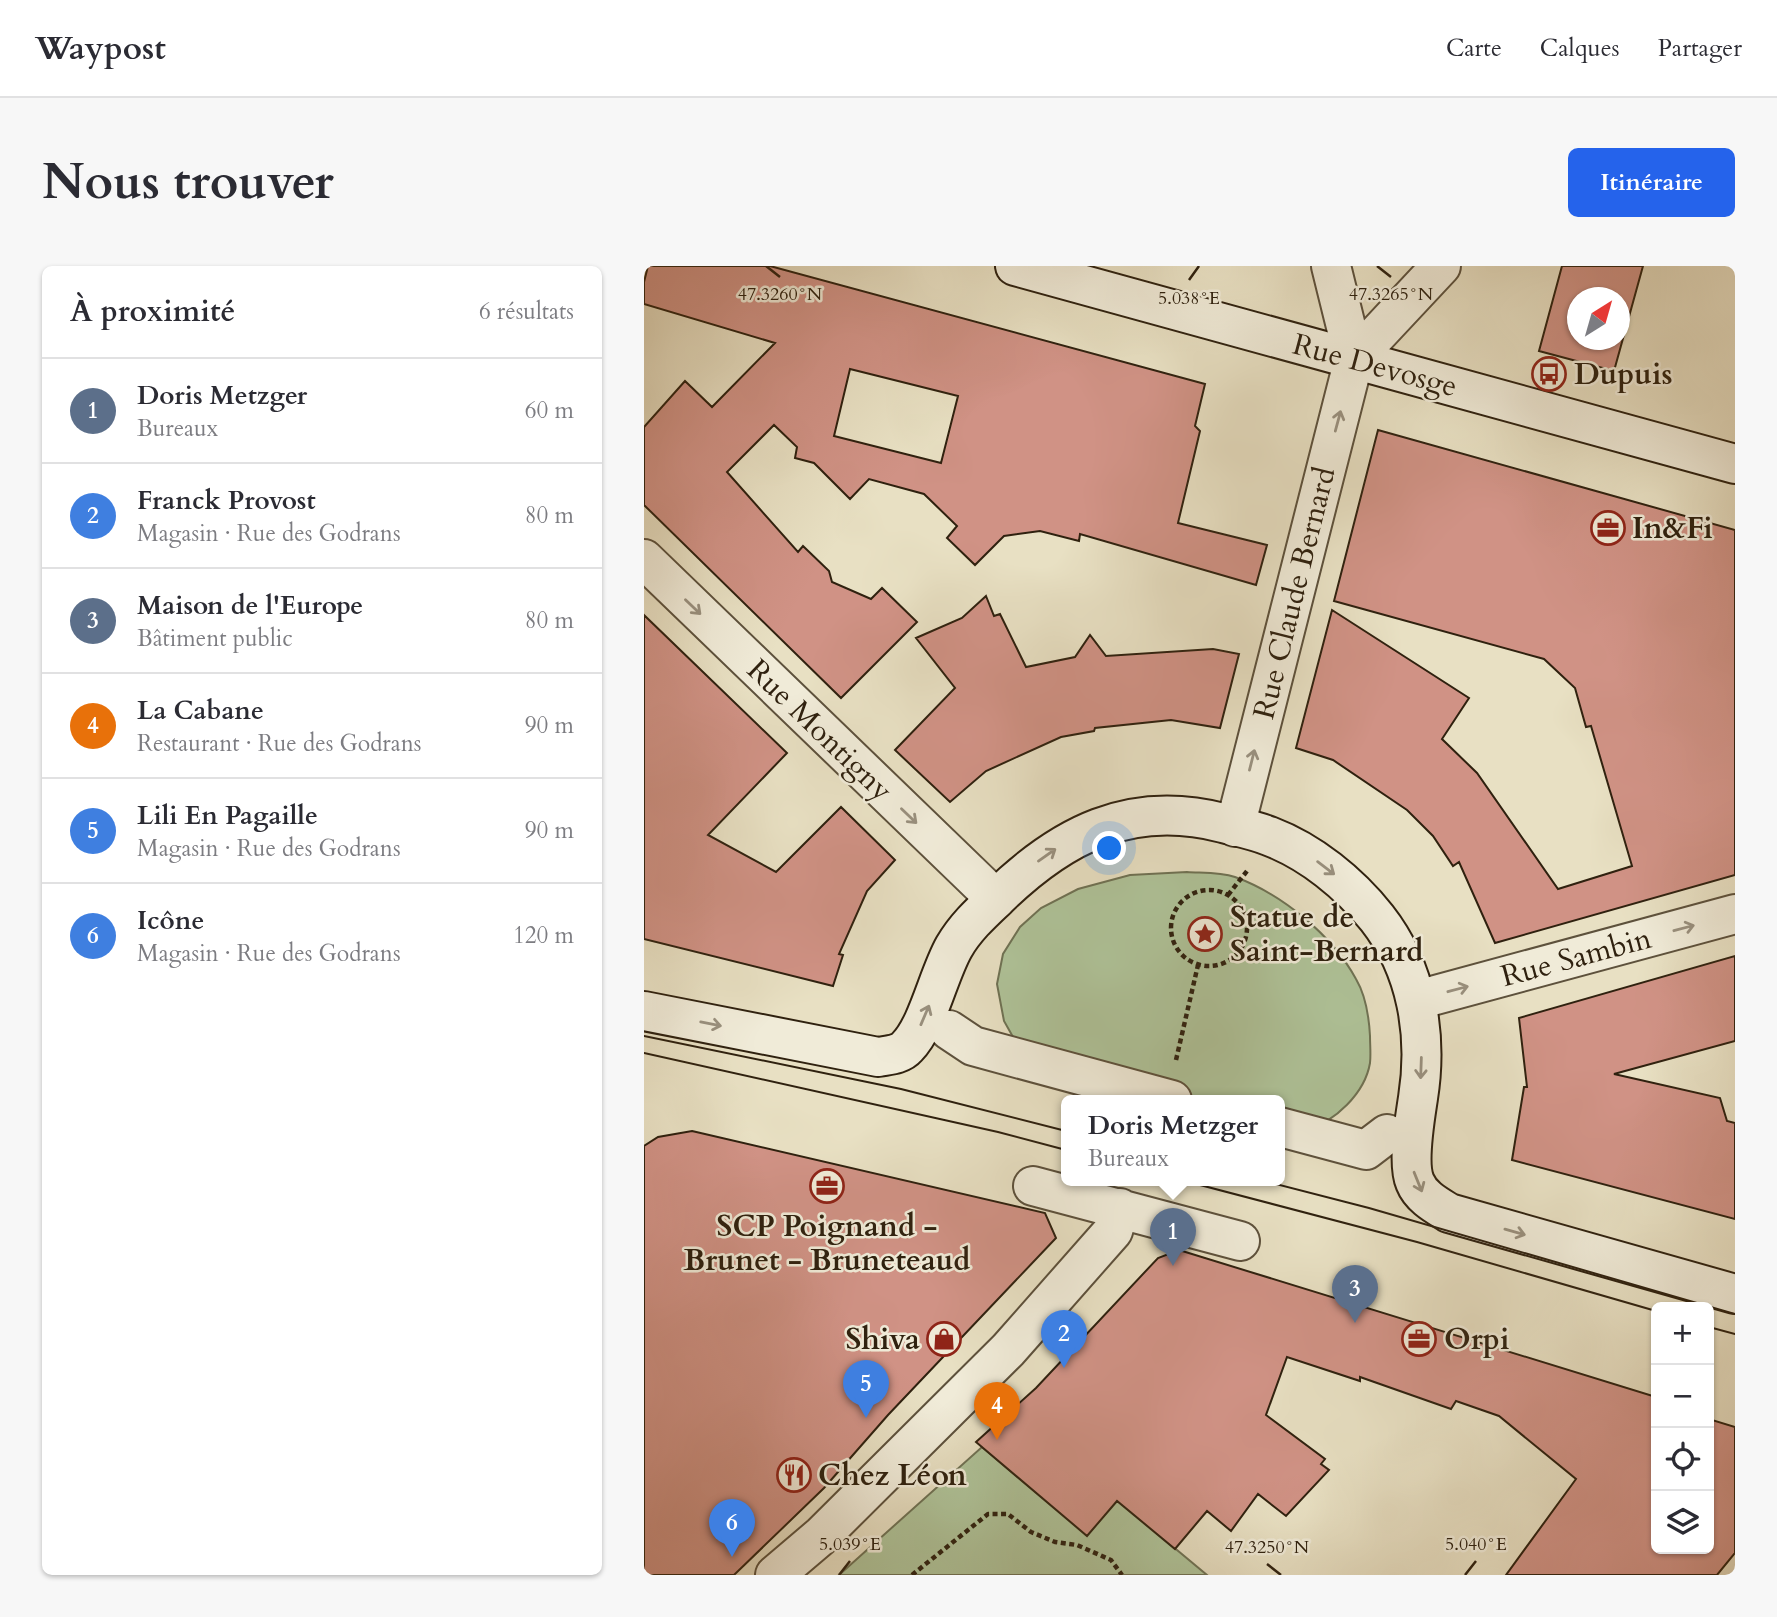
<!DOCTYPE html>
<html lang="fr">
<head>
<meta charset="utf-8">
<style>
	body { margin:0; font-family:Cardo,serif; background:#f7f7f7; color:#2b2b33 }
	.controls { position:absolute; right:21px; bottom:21px; display:grid; overflow:hidden; border-radius:10px; box-shadow:0 2px 5px #0004 }
	.controls button { width:63px; height:63px; display:grid; place-items:center; padding:0; border:0; border-bottom:2px solid #e1e1e2; background:#fff; color:#2b2b33; font:35px sans-serif }
	.compass { position:absolute; left:923px; top:21px; width:63px; height:63px; border-radius:50%; background:#fff; box-shadow:0 2px 5px #0004; rotate:37deg }
	.you { position:absolute; left:466px; top:583px; width:24px; height:24px; margin:-18px; border:5px solid #fff; border-radius:50%; background:#1a73e8; box-shadow:0 0 0 10px #1a73e833 }
	.badge { display:grid; place-items:center; width:46px; height:46px; border-radius:50%; background:#2563eb; color:#fff; font-size:23px; font-weight:700 }
	.pin { position:absolute; translate:-50% -58px; filter:drop-shadow(0 2px 4px #0008) }
	.pin::after { content:''; position:absolute; top:37px; width:24px; height:21px; background:inherit; clip-path:polygon(0 0,100% 0,50% 100%) }
	.popup { position:absolute; left:417px; top:829px; width:224px; height:91px; box-sizing:border-box; display:grid; place-content:center; border-radius:10px; background:#fff; filter:drop-shadow(0 2px 5px #0005); font-size:23px; white-space:nowrap; color:#7c7c81 }
	.popup b { font-size:26px; color:#2b2b33 }
	.popup::after { content:''; position:absolute; left:50%; top:100%; margin-left:-14px; border:14px solid transparent; border-top-color:#fff }
	.list { margin:0; padding:0; list-style:none }
	h2 { display:flex; justify-content:space-between; align-items:center; height:91px; margin:0; padding:0 28px; font-size:30px }
	h2 small { font-size:23px; font-weight:400; color:#7c7c81 }
	.list li { display:grid; grid-template-columns:46px 1fr auto; gap:21px; align-items:center; box-sizing:border-box; height:105px; padding:0 28px; border-top:2px solid #e1e1e2 }
	.list b { display:block; font-size:26px; white-space:nowrap }
	.list p { margin:0; font-size:23px; white-space:nowrap; color:#7c7c81 }
	.list em { font-size:23px; font-style:normal; color:#7c7c81 }
	.icon { flex:none; width:38px; height:38px; fill:none; stroke:currentColor; stroke-width:2; stroke-linecap:round; stroke-linejoin:round }
	.map { position:relative; flex:none; width:1091px; height:1309px; overflow:hidden; border-radius:10px }
	header { display:flex; align-items:center; gap:42px; box-sizing:border-box; height:98px; padding:0 35px; background:#fff; border-bottom:2px solid #e1e1e2 }
	header strong { font-size:33px }
	nav { display:flex; gap:38px; margin-inline-start:auto; font-size:24px }
	.intro { display:flex; align-items:center; justify-content:space-between; box-sizing:border-box; height:168px; padding:0 42px }
	h1 { margin:0; font-size:49px }
	.button { padding:18px 32px; border-radius:10px; background:#2563eb; color:#fff; font-size:24px; font-weight:700 }
	main { display:flex; gap:42px; padding:0 42px }
	aside { flex:1; background:#fff; border-radius:10px; box-shadow:0 2px 5px #0004 }
	.map>svg:first-child { display:block }
	.green { fill:#afc399; stroke:#6f7254; stroke-width:2 }
	.building { fill:#d09285; stroke:#2f210f; stroke-width:2; fill-rule:evenodd }
	.lines { fill:none; stroke-linecap:round; stroke-linejoin:round }
	.street-casing { stroke:#5d513c; stroke-width:42 }
	.secondary-casing { stroke:#2f210f; stroke-width:42 }
	.path { stroke:#2f210f; stroke-width:4.5; stroke-dasharray:5 3.5; stroke-linecap:butt }
	.street { stroke:#f0ebd8; stroke-width:38 }
	.secondary { stroke:#f0ebd8; stroke-width:38 }
	.tram { stroke:#2f210f; stroke-width:2 }
	.oneway { stroke:#99907e }
	.ticks { fill:none; stroke:#2f210f; stroke-width:2.5 }
	.labels { text-anchor:middle; stroke-width:5; stroke-linejoin:round; paint-order:stroke }
	.street-label { font-size:30px; fill:#2f210f; stroke:#f0ebd8 }
	.poi-label { font-size:30px; font-weight:bold; fill:#2f210f; stroke:#f0ebd8; text-anchor:start }
	.ticks-label { font-size:18px; text-anchor:middle; fill:#2f210f; stroke:#f0ebd8; stroke-width:5; stroke-linejoin:round; paint-order:stroke }
</style>
</head>
<body>
<header>
<strong>Waypost</strong>
<nav><a>Carte</a><a>Calques</a><a>Partager</a></nav>
</header>
<div class="intro"><h1>Nous trouver</h1><a class="button">Itinéraire</a></div>
<main>
<aside>
<h2>À proximité<small>6 résultats</small></h2>
<ul class="list">
<li><span class="badge" style="background:#5c6f8a">1</span><div><b>Doris Metzger</b><p>Bureaux</p></div><em>60 m</em></li>
<li><span class="badge" style="background:#3f7fe0">2</span><div><b>Franck Provost</b><p>Magasin · Rue des Godrans</p></div><em>80 m</em></li>
<li><span class="badge" style="background:#5c6f8a">3</span><div><b>Maison de l'Europe</b><p>Bâtiment public</p></div><em>80 m</em></li>
<li><span class="badge" style="background:#e8710a">4</span><div><b>La Cabane</b><p>Restaurant · Rue des Godrans</p></div><em>90 m</em></li>
<li><span class="badge" style="background:#3f7fe0">5</span><div><b>Lili En Pagaille</b><p>Magasin · Rue des Godrans</p></div><em>90 m</em></li>
<li><span class="badge" style="background:#3f7fe0">6</span><div><b>Icône</b><p>Magasin · Rue des Godrans</p></div><em>120 m</em></li>
</ul>
</aside>
<div class="map">
<svg width="1091" height="1309" viewBox="0 0 1091 1309">
	<rect width="100%" height="100%" fill="#e8e0c3"/>
	<filter id="stains"><feTurbulence type="fractalNoise" baseFrequency=".00286" numOctaves="4"/><feColorMatrix values="0 0 0 0 .2 0 0 0 0 .09 0 0 0 0 .02 0 0 0 .5 -.17"/></filter>
	<radialGradient id="worn" r=".72"><stop offset=".6" stop-color="#630" stop-opacity="0"/><stop offset="1" stop-color="#630" stop-opacity=".3"/></radialGradient>
	<path class="green" d="M543 606C559 607 576 606 591 611 638 628 688 669 712 713 722 730 725 751 726 770 726 779 727 788 726 797 721 827 691 856 662 864 654 867 644 866 636 867V834H494L378 787 360 755 353 718 359 688 376 661 397 642 434 623 486 609Z
		M338 1181 443 1269 473 1234 563 1309H195Z"/>
	<path class="building" d="M4 0H126L561 118 551 160 556 165 534 257 623 279 612 319 436 268 435 275 396 265 360 270 331 299 303 272 313 260 280 228 225 213 206 233 170 197 151 192 153 181 130 159 83 206 154 286 159 280 185 305 188 316 227 333 238 322 273 356 197 432 0 239V161L41 115 68 141 131 77 0 38V16ZM206 103 314 130 297 197 190 170Z
		M918 0H999L970 105 895 85ZM934 32H976V74H934Z
		M734 164 1091 264V609L851 677 815 596 809 600 789 570 763 544 689 494 652 482 688 344 825 432 798 473 833 507 914 623 988 600 947 460 942 461 931 422 900 393 690 335Z
		M342 330 350 350 356 348 382 401 431 391 446 369 462 390 569 383 595 388 576 462 527 454 451 462 450 465 417 471 342 505 306 536 251 484 311 422 272 372 318 352Z
		M0 349 143 487 64 569 132 606 197 541 251 594 223 625 195 688 199 689 189 720 0 673Z
		M1091 690V775L970 808 1076 832 1083 855 1091 857V953L868 894 880 821H883L875 752Z
		M48 865 401 947 412 972 244 1149 180 1222 90 1309H0V880L14 871Z
		M535 984 1012 1131V1283H1065V1153L1091 1161V1287L1073 1309H862L932 1213 855 1150 812 1135 807 1143 716 1111V1115L643 1091 622 1149 681 1193 677 1198 685 1204 642 1250 614 1228 587 1265 563 1245 531 1283 473 1235 443 1270 332 1176 392 1122 514 992Z"/>
	<g class="lines">
		<g class="street-casing">
			<path id="street" d="M710 93 797 0
				M0 293 352 633
				M591 561 710 93 687 0
				M773 734 1091 648
				M305 764 329 780 528 834
				M636 861 722 884 743 868
				M389 920 596 975
				M131 1309 178 1269 364 1084 469 965 476 942"/>
		</g>
		<g class="secondary-casing">
			<path id="secondary" d="M371 0 1091 198
				M0 745 234 791C244 789 256 789 263 781 284 760 294 709 310 681 321 662 336 648 352 633 417 569 486 533 579 557 594 561 610 564 625 570 667 586 705 617 733 652 773 703 784 769 774 832 771 852 763 897 771 916 777 931 792 939 805 947L1091 1028"/>
		</g>
		<path class="path" d="M527 662a38 38 0 1 1 76 0a38 38 0 1 1-76 0Z
			M584 629 603 605
			M532 794 554 699
			M268 1309 344 1248H364L387 1266 411 1276 433 1279 467 1294 478 1309"/>
		<use href="#street" class="street"/>
		<use href="#secondary" class="secondary"/>
		<path class="tram" d="M0 770 257 823 422 865
			M0 787 354 866 422 884
			M537 914 773 976 1012 1045
			M616 914 725 942 1091 1048
			M1065 1061 1091 1068"/>
	</g>
	<defs><path id="oneway-shaft" d="M-6 0H5M1.5-3L5.5 0L1.5 3" fill="none" stroke-width="1.6" stroke-linecap="round" stroke-linejoin="round" transform="scale(1.75)"/></defs>
	<g class="oneway">
		<use href="#oneway-shaft" transform="translate(694 155) rotate(-75)"/>
		<use href="#oneway-shaft" transform="translate(49 341) rotate(44)"/>
		<use href="#oneway-shaft" transform="translate(608 494) rotate(-76)"/>
		<use href="#oneway-shaft" transform="translate(265 550) rotate(44)"/>
		<use href="#oneway-shaft" transform="translate(403 589) rotate(-35)"/>
		<use href="#oneway-shaft" transform="translate(682 602) rotate(37)"/>
		<use href="#oneway-shaft" transform="translate(1040 662) rotate(-15)"/>
		<use href="#oneway-shaft" transform="translate(814 723) rotate(-15)"/>
		<use href="#oneway-shaft" transform="translate(281 749) rotate(-67)"/>
		<use href="#oneway-shaft" transform="translate(67 758) rotate(11)"/>
		<use href="#oneway-shaft" transform="translate(777 802) rotate(92)"/>
		<use href="#oneway-shaft" transform="translate(774 916) rotate(68)"/>
		<use href="#oneway-shaft" transform="translate(871 966) rotate(16)"/>
	</g>
	<path class="ticks" d="M122 0 136 11M733 0 747 11M545 14 555 0M623 1298 637 1309M195 1309 206 1295M821 1309 832 1295"/>
	<defs>
		<g id="bus-ring" transform="scale(1.75)"><circle r="9.5" fill="#f0ebd8" stroke="#8f2418" stroke-width="1.5"/><path d="M-5-6H5V4H4V6H2V4H-2V6H-4V4H-5ZM-3.5-4V0h7V-4ZM-3.5 1.2v1.5H-2V1.2ZM2 1.2v1.5H3.5V1.2Z" fill="#8f2418"/></g>
		<g id="office-ring" transform="scale(1.75)"><circle r="9.5" fill="#f0ebd8" stroke="#8f2418" stroke-width="1.5"/><path d="M-6-3h4V-5.5h4V-3h4V5H-6ZM-1-4.5V-3h2v-1.5ZM-6 0V1H6V0Z" fill="#8f2418"/></g>
		<g id="sight-ring" transform="scale(1.75)"><circle r="9.5" fill="#f0ebd8" stroke="#8f2418" stroke-width="1.5"/><path d="M0-6L1.8-2.2L6-1.7L2.9 1.2L3.7 5.4L0 3.3L-3.7 5.4L-2.9 1.2L-6-1.7L-1.8-2.2Z" fill="#8f2418"/></g>
		<g id="shop-ring" transform="scale(1.75)"><circle r="9.5" fill="#f0ebd8" stroke="#8f2418" stroke-width="1.5"/><path d="M-5-2.5h2.3a2.7 3.5 0 0 1 5.4 0H5L5.5 6h-11ZM-1.5-2.5h3a1.5 2.3 0 0 0-3 0Z" fill="#8f2418"/></g>
		<g id="restaurant-ring" transform="scale(1.75)"><circle r="9.5" fill="#f0ebd8" stroke="#8f2418" stroke-width="1.5"/><path d="M-5-6h1v4h1v-4h1v4h1v-4h1v5L-1.5 .5V6h-2V.5L-5-1ZM5-6V6H3V1.5H1.5Q1.5-4 5-6Z" fill="#8f2418"/></g>
	</defs>
	<g fill-rule="evenodd">
		<use href="#bus-ring" x="905" y="108"/>
		<use href="#office-ring" x="964" y="262"/>
		<use href="#sight-ring" x="561" y="668"/>
		<use href="#office-ring" x="183" y="920"/>
		<use href="#shop-ring" x="300" y="1073"/>
		<use href="#office-ring" x="775" y="1073"/>
		<use href="#restaurant-ring" x="150" y="1209"/>
	</g>
	<g class="labels">
		<g class="street-label">
			<text transform="translate(731 99) rotate(15)" y="10">Rue Devosge</text>
			<text transform="translate(650 327) rotate(-76)" y="10">Rue Claude Bernard</text>
			<text transform="translate(176 464) rotate(44)" y="10">Rue Montigny</text>
			<text transform="translate(932 691) rotate(-15)" y="10">Rue Sambin</text>
		</g>
		<g class="poi-label">
			<text x="930" y="118">Dupuis</text>
			<text x="988" y="272">In&amp;Fi</text>
			<text x="586" y="661">Statue de<tspan x="586" dy="34">Saint-Bernard</tspan></text>
			<text x="183" y="970" text-anchor="middle">SCP Poignand -<tspan x="183" dy="34">Brunet - Bruneteaud</tspan></text>
			<text x="276" y="1083" text-anchor="end">Shiva</text>
			<text x="800" y="1083">Orpi</text>
			<text x="174" y="1219">Chez Léon</text>
		</g>
	</g>
	<g class="ticks-label">
		<text x="747" y="34">47.3265°N</text>
		<text x="136" y="34">47.3260°N</text>
		<text x="545" y="38">5.038°E</text>
		<text x="206" y="1284">5.039°E</text>
		<text x="832" y="1284">5.040°E</text>
		<text x="623" y="1287">47.3250°N</text>
	</g>
	<rect width="100%" height="100%" filter="url(#stains)"/>
	<rect width="100%" height="100%" fill="url(#worn)"/>
</svg>
<div class="controls">
<button>+</button>
<button>−</button>
<button><svg class="icon" aria-label="locate" viewBox="0 0 24 24"><circle cx="12" cy="12" r="6"/><path d="M12 2v4M12 18v4M2 12h4M18 12h4"/></svg></button>
<button><svg class="icon" aria-label="layers" viewBox="0 0 24 24"><path d="M12 4l9 5-9 5-9-5zM3 14l9 5 9-5"/></svg></button>
</div>
<svg class="compass" viewBox="-18 -18 36 36"><path d="M0-13l5 13h-10z" fill="#e53935"/><path d="M0 13l5-13h-10z" fill="#7c7c81"/></svg>
<div class="you"></div>
<div class="pin badge" style="left:529px;top:1000px;background:#5c6f8a">1</div>
<div class="popup"><b>Doris Metzger</b>Bureaux</div>
<div class="pin badge" style="left:420px;top:1102px;background:#3f7fe0">2</div>
<div class="pin badge" style="left:711px;top:1057px;background:#5c6f8a">3</div>
<div class="pin badge" style="left:353px;top:1174px;background:#e8710a">4</div>
<div class="pin badge" style="left:222px;top:1152px;background:#3f7fe0">5</div>
<div class="pin badge" style="left:88px;top:1291px;background:#3f7fe0">6</div>
</div>
</main>
</body>
</html>
